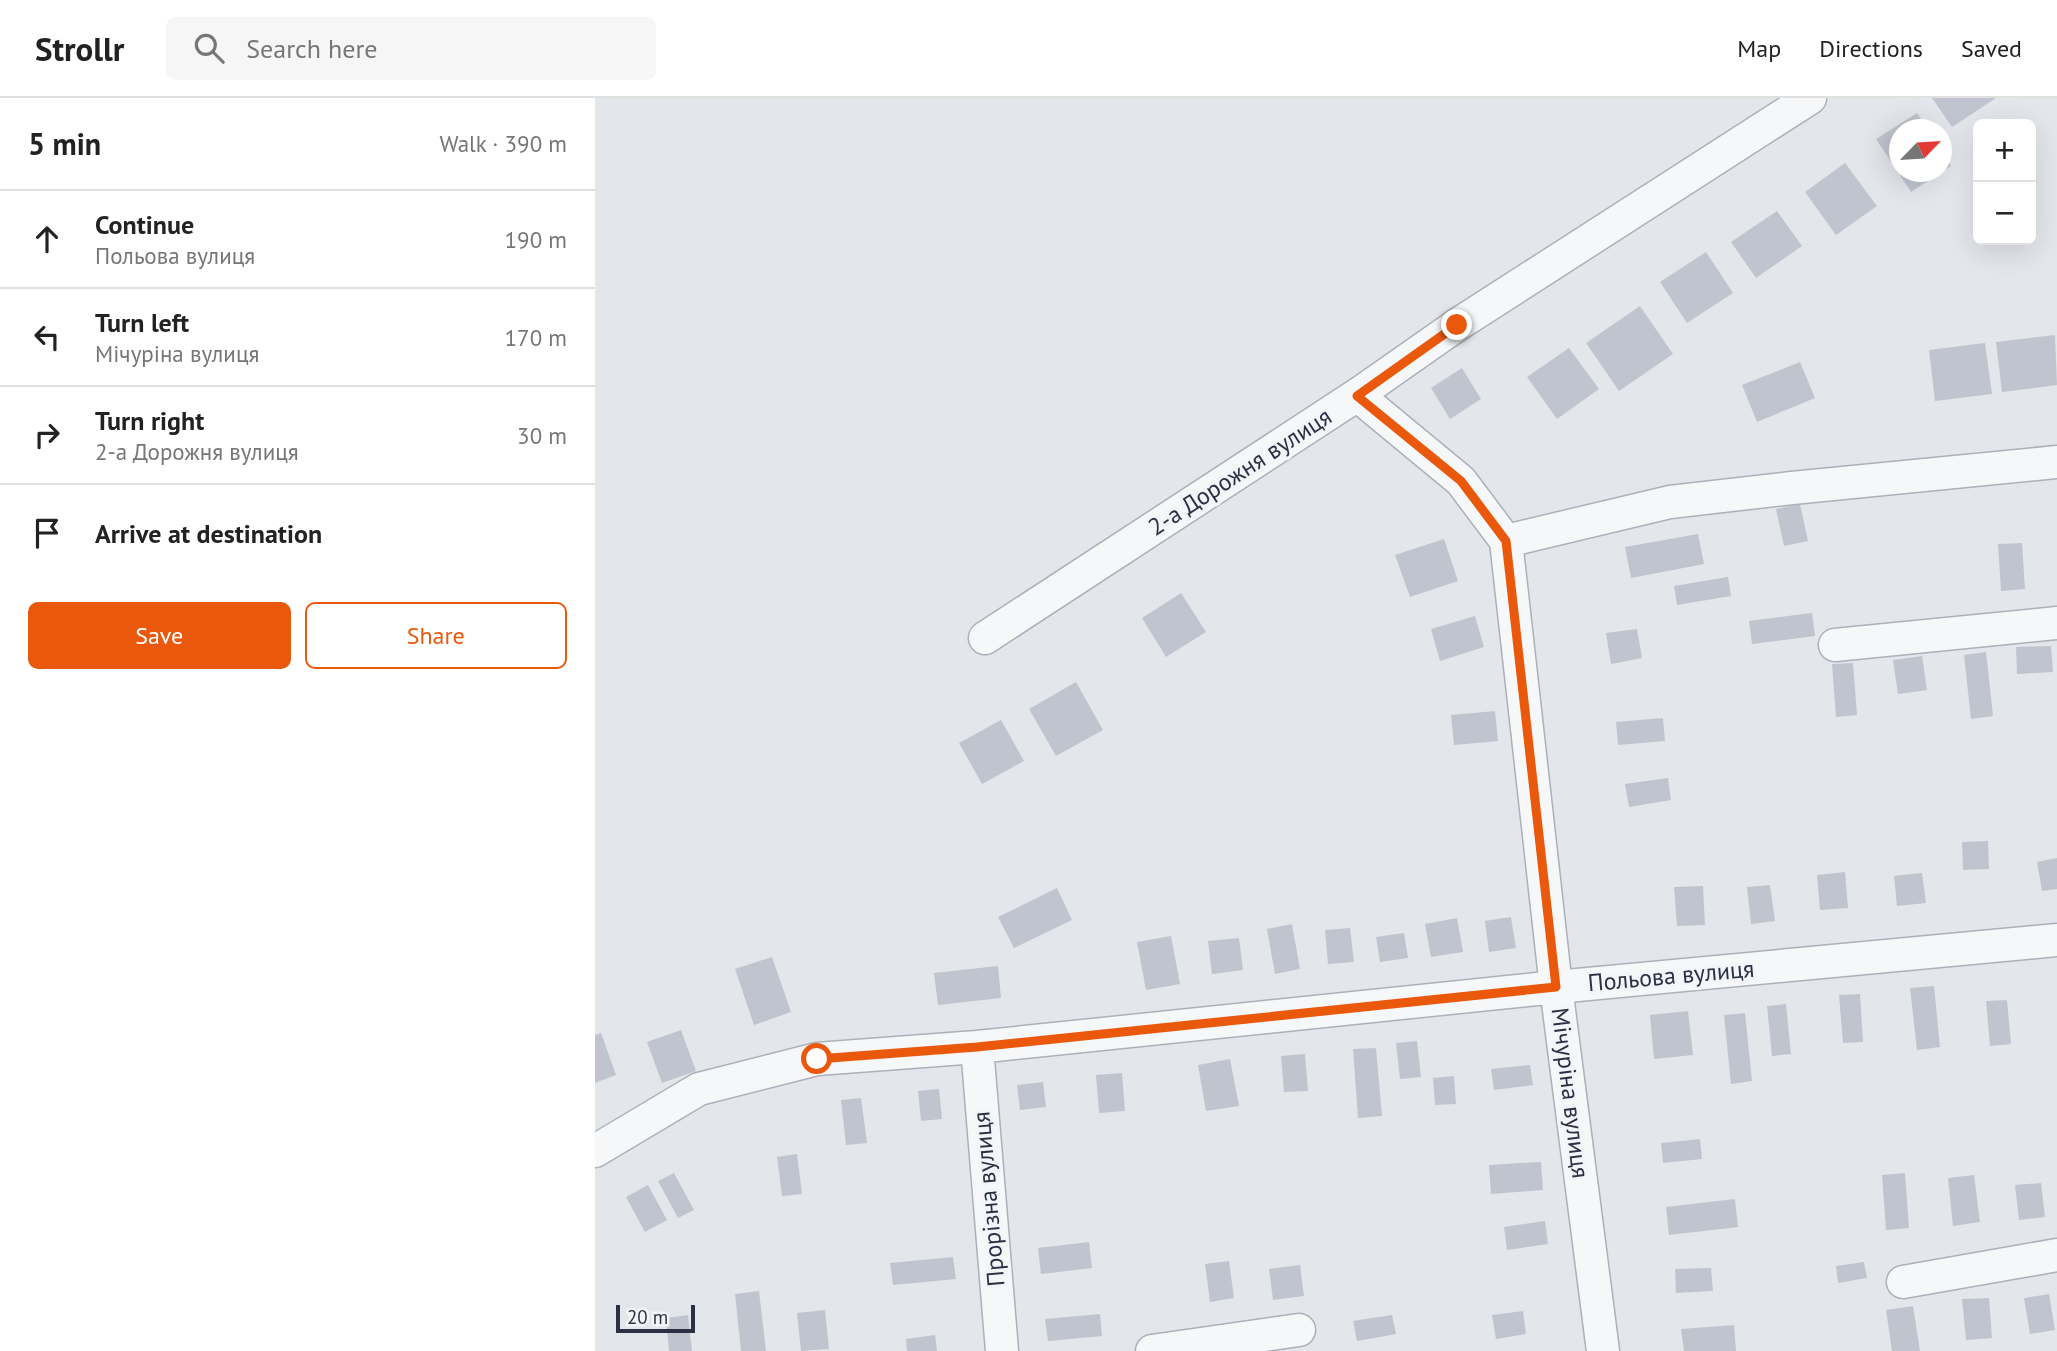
<!DOCTYPE html>
<html lang="en">
<head>
<meta charset="utf-8">
<style>
	body { margin:0; font-family:"PT Sans",sans-serif; background:#f6f6f6; color:#222 }
	.controls { position:absolute; right:21px; top:21px; display:grid; overflow:hidden; border-radius:10px; box-shadow:0 7px 28px #0002 }
	.controls button { width:63px; height:63px; display:grid; place-items:center; padding:0; border:0; border-bottom:2px solid #e0e0e0; background:#fff; color:#222; font:35px sans-serif }
	.compass { position:absolute; left:1294px; top:21px; width:63px; height:63px; border-radius:50%; background:#fff; box-shadow:0 7px 28px #0002; rotate:65deg }
	.scale { position:absolute; left:21px; bottom:18px; width:79px; box-sizing:border-box; padding-left:7px; border:4px solid #2b3144; border-top:0; font-size:19px; line-height:24px; white-space:nowrap; color:#2b3144; -webkit-text-stroke:5px #f3f5f8; paint-order:stroke }
	.stop { position:absolute; width:21px; height:21px; margin:-16px; border:5px solid #ea580c; border-radius:50%; background:#fff }
	.stop.end { background:#ea580c; border-color:#fff; box-shadow:0 2px 7px #0008 }
	.list { margin:0; padding:0; list-style:none }
	h2 { display:flex; justify-content:space-between; align-items:center; height:91px; margin:0; padding:0 28px; font-size:30px }
	h2 small { font-size:23px; font-weight:400; color:#767676 }
	.list li { display:grid; grid-template-columns:46px 1fr auto; gap:21px; align-items:center; box-sizing:border-box; height:98px; padding:0 28px; border-top:2px solid #e0e0e0 }
	.list b { display:block; font-size:26px; white-space:nowrap }
	.list p { margin:0; font-size:23px; white-space:nowrap; color:#767676 }
	.list em { font-size:23px; font-style:normal; color:#767676 }
	.actions { display:flex; gap:14px; padding:21px 28px }
	.actions a { flex:1; padding:16px 0; border:2px solid #ea580c; border-radius:10px; text-align:center; font-size:24px; color:#ea580c }
	.actions .main { background:#ea580c; color:#fff }
	.icon { flex:none; width:38px; height:38px; fill:none; stroke:currentColor; stroke-width:2; stroke-linecap:round; stroke-linejoin:round }
	.map { position:relative; flex:none; width:1462px; height:1253px; overflow:hidden }
	header { display:flex; align-items:center; gap:42px; box-sizing:border-box; height:98px; padding:0 35px; background:#fff; border-bottom:2px solid #e0e0e0 }
	header strong { font-size:33px }
	nav { display:flex; gap:38px; margin-inline-start:auto; font-size:24px }
	.search { width:490px; height:63px; background:#f6f6f6; display:flex; align-items:center; gap:18px; box-sizing:border-box; padding:0 24px; border-radius:10px; color:#767676; font-size:26px }
	main { display:flex }
	aside { flex:1; background:#fff }
	.map>svg:first-child { display:block }
	.building { fill:#c0c4ce }
	.lines { fill:none; stroke-linecap:round; stroke-linejoin:round }
	.street-casing { stroke:#acb0b9; stroke-width:35 }
	.street { stroke:#f6f7f9; stroke-width:32 }
	.route { stroke:#ea580c; stroke-width:9 }
	.labels { text-anchor:middle; stroke-width:7; stroke-linejoin:round; paint-order:stroke }
	.street-label { font-size:24px; fill:#2b3144; stroke:#f3f5f8 }
</style>
</head>
<body>
<header>
<strong>Strollr</strong>
<div class="search"><svg class="icon" aria-label="search" viewBox="0 0 24 24"><circle cx="10" cy="10" r="6"/><path d="M15 15l6 6"/></svg>Search here</div>
<nav><a>Map</a><a>Directions</a><a>Saved</a></nav>
</header>
<main>
<aside>
<h2>5 min<small>Walk · 390 m</small></h2>
<ul class="list">
<li><svg class="icon" aria-label="ahead" viewBox="0 0 24 24"><path d="M12 20V5M6 11l6-6 6 6"/></svg><div><b>Continue</b><p>Польова вулиця</p></div><em>190 m</em></li>
<li><svg class="icon" aria-label="left" viewBox="0 0 24 24"><path d="M17 20v-9H6M10 6l-5 5 5 5"/></svg><div><b>Turn left</b><p>Мічуріна вулиця</p></div><em>170 m</em></li>
<li><svg class="icon" aria-label="right" viewBox="0 0 24 24"><path d="M7 20v-9h11M14 6l5 5-5 5"/></svg><div><b>Turn right</b><p>2-а Дорожня вулиця</p></div><em>30 m</em></li>
<li><svg class="icon" aria-label="arrive" viewBox="0 0 24 24"><path d="M6 21V4h12l-3 4 3 4H6"/></svg><div><b>Arrive at destination</b></div></li>
</ul>
<div class="actions"><a class="main">Save</a><a>Share</a></div>
</aside>
<div class="map">
<svg width="1462" height="1253" viewBox="0 0 1462 1253">
	<rect width="100%" height="100%" fill="#e3e6eb"/>
	<path class="building" d="M1337 0H1401L1357 29Z
		M1322 15 1333 32H1304V74H1346V53L1356 68 1316 94 1281 41Z
		M1250 65 1282 108 1241 137 1210 94Z
		M1182 113 1207 148 1161 180 1136 144Z
		M1111 154 1138 195 1092 225 1065 184Z
		M1045 208 1078 256 1024 293 991 245Z
		M1460 237 1462 287 1407 294 1401 244Z
		M1390 245 1397 296 1340 303 1334 252Z
		M974 250 1004 291 962 321 932 279Z
		M1205 264 1220 300 1162 324 1147 287Z
		M867 270 886 301 855 321 836 290Z
		M1205 406 1213 443 1189 448 1181 411Z
		M1103 436 1109 466 1036 480 1030 449Z
		M849 441 863 483 815 499 800 457Z
		M1427 445 1430 491 1406 493 1403 446Z
		M1133 479 1136 498 1082 507 1079 488Z
		M586 495 611 534 571 559 547 520Z
		M1217 515 1220 538 1157 546 1154 523Z
		M880 518 889 549 845 563 836 531Z
		M1042 531 1047 560 1016 566 1011 535Z
		M1456 548 1458 574 1422 576 1421 549Z
		M1391 554 1398 618 1376 621 1369 557Z
		M1327 558 1332 592 1303 596 1298 562Z
		M1258 565 1262 617 1241 619 1237 566Z
		M481 584 508 632 461 658 434 611Z
		M900 613 903 643 859 647 856 617Z
		M1068 620 1070 643 1023 647 1021 624Z
		M406 622 429 663 387 686 364 645Z
		M1073 680 1076 702 1034 709 1030 686Z
		M1393 743 1394 771 1368 772 1367 744Z
		M1462 760V791L1447 793 1442 764Z
		M1250 774 1253 810 1225 812 1222 777Z
		M1327 775 1331 805 1302 808 1299 778Z
		M1175 787 1180 823 1156 826 1152 789Z
		M1108 788 1110 827 1082 828 1079 789Z
		M462 790 477 822 419 850 403 819Z
		M916 819 921 850 894 854 890 823Z
		M862 820 868 854 836 859 830 826Z
		M697 826 705 871 680 876 672 831Z
		M755 830 759 864 733 866 730 832Z
		M809 835 813 860 785 864 781 839Z
		M576 838 585 886 551 892 542 844Z
		M644 840 648 872 617 876 613 843Z
		M177 859 196 914 159 927 140 871Z
		M403 868 406 900 343 907 339 875Z
		M1339 888 1345 949 1322 952 1315 890Z
		M1265 896 1268 944 1248 945 1244 897Z
		M1412 902 1416 946 1395 948 1391 903Z
		M1191 906 1196 956 1177 958 1172 908Z
		M1093 913 1098 957 1059 961 1055 917Z
		M1150 915 1157 983 1136 986 1129 917Z
		M86 932 101 973 67 985 52 944Z
		M6 935 21 977 0 985V937Z
		M822 943 826 979 805 981 801 945Z
		M781 950 787 1018 763 1020 758 951Z
		M710 956 713 993 689 994 686 958Z
		M635 961 644 1008 611 1013 603 967Z
		M935 967 938 987 899 992 896 971Z
		M527 975 530 1013 504 1015 501 977Z
		M859 978 861 1006 840 1007 838 980Z
		M448 984 451 1009 425 1012 422 987Z
		M344 991 347 1021 326 1023 323 993Z
		M266 1000 272 1045 251 1047 246 1002Z
		M1105 1041 1107 1061 1068 1065 1066 1045Z
		M202 1056 207 1096 187 1098 182 1059Z
		M946 1064 948 1092 896 1096 894 1067Z
		M79 1075 99 1112 83 1120 63 1083Z
		M1310 1075 1314 1130 1291 1132 1287 1077Z
		M1379 1077 1385 1124 1358 1128 1353 1080Z
		M1446 1085 1450 1119 1424 1122 1420 1087Z
		M53 1087 72 1122 50 1134 31 1099Z
		M1140 1101 1143 1129 1074 1137 1071 1109Z
		M950 1123 953 1146 912 1152 909 1129Z
		M494 1144 497 1170 446 1176 443 1150Z
		M358 1159 361 1181 298 1187 295 1165Z
		M634 1163 639 1200 615 1204 610 1166Z
		M1269 1164 1272 1180 1243 1185 1241 1168Z
		M705 1167 709 1198 678 1202 674 1171Z
		M1116 1170 1118 1193 1081 1195 1080 1171Z
		M164 1193 171 1253H146L140 1196Z
		M1454 1196 1460 1232 1435 1236 1429 1200Z
		M1394 1200 1397 1240 1371 1242 1367 1201Z
		M1318 1208 1325 1253H1297L1291 1212Z
		M230 1212 234 1251 206 1253 202 1215Z
		M928 1213 931 1236 901 1241 897 1217Z
		M505 1216 507 1238 453 1243 450 1221Z
		M93 1217 97 1253H74L71 1220Z
		M797 1217 801 1236 762 1243 758 1223Z
		M1139 1227 1141 1253H1089L1086 1231Z
		M340 1237 342 1253H312L311 1241Z"/>
	<g class="lines">
		<g class="street-casing">
			<path id="street" d="M762 297 866 383 911 443 961 889 1008 1253
				M911 443 1075 404 1197 390 1462 364
				M390 540 762 297 862 227 1215 0
				M1240 547 1462 525
				M382 949 407 1253
				M0 1053 104 991 222 961 382 949 961 889 1462 842
				M1308 1184 1462 1157
				M557 1253 704 1232"/>
		</g>
		<use href="#street" class="street"/>
	</g>
	<g class="lines">
		<path class="route" d="M222 961 382 949 961 889 911 443 866 383 762 298 862 227"/>
	</g>
	<g class="labels">
		<g class="street-label">
			<text transform="translate(645 374) rotate(-33)" y="8">2-а Дорожня вулиця</text>
			<text transform="translate(1076 878) rotate(-5)" y="8">Польова вулиця</text>
			<text transform="translate(975 995) rotate(83)" y="8">Мічуріна вулиця</text>
			<text transform="translate(394 1101) rotate(-95)" y="8">Прорізна вулиця</text>
		</g>
	</g>
</svg>
<div class="controls">
<button>+</button>
<button>−</button>
</div>
<svg class="compass" viewBox="-18 -18 36 36"><path d="M0-13l5 13h-10z" fill="#e53935"/><path d="M0 13l5-13h-10z" fill="#767676"/></svg>
<div class="scale">20 m</div>
<div class="stop" style="left:222px;top:961px"></div>
<div class="stop end" style="left:862px;top:227px"></div>
</div>
</main>
</body>
</html>
